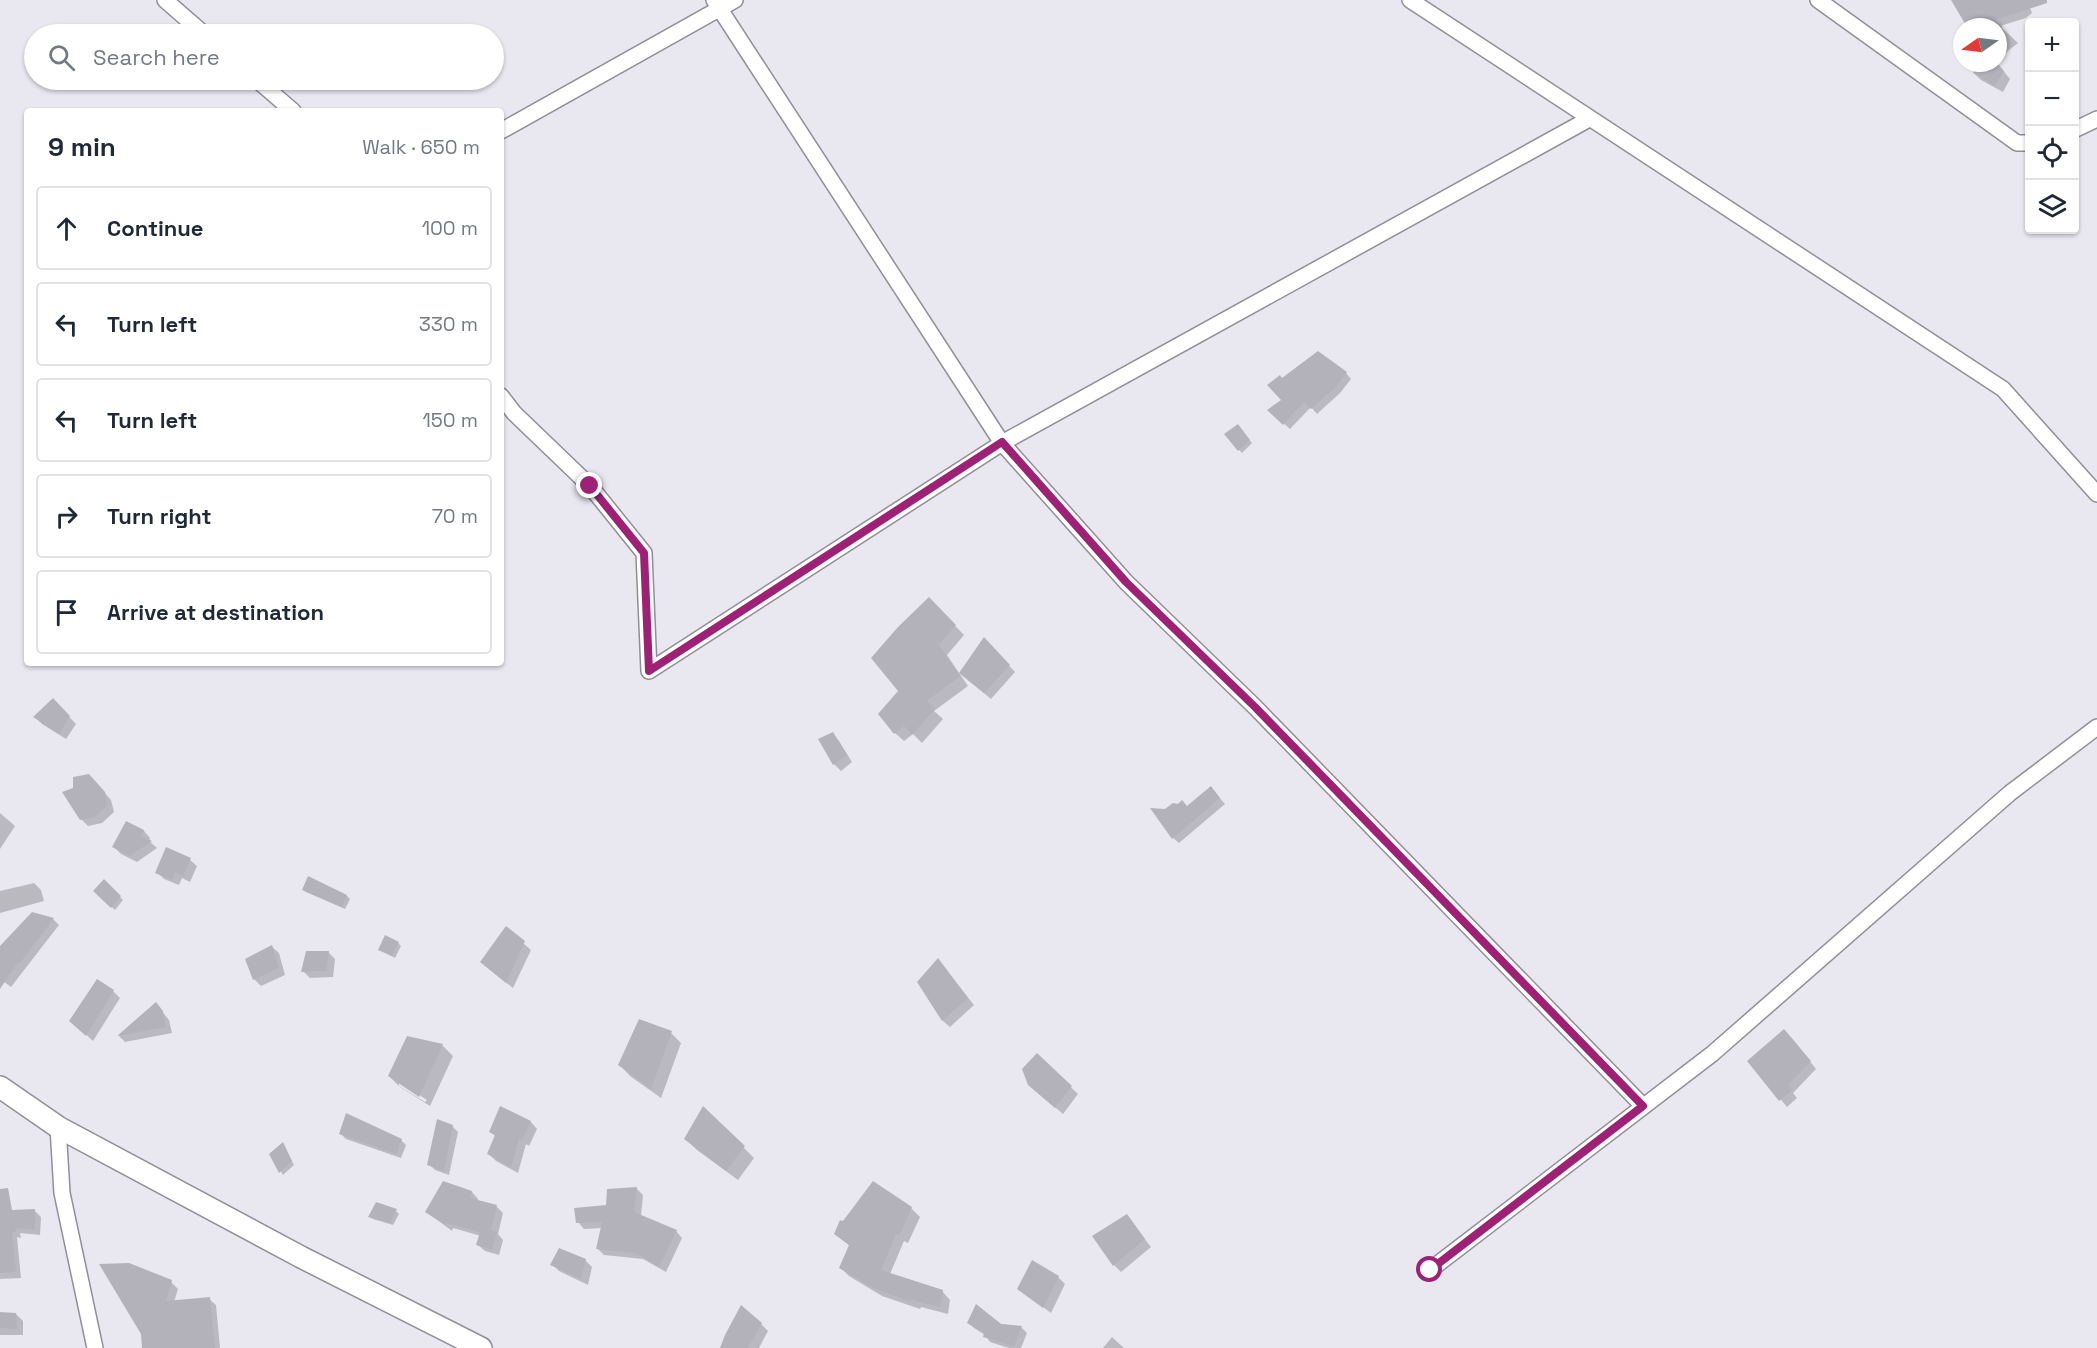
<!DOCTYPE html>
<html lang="en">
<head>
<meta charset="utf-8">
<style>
	body { margin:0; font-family:"Space Grotesk",sans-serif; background:#f2f2f3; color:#1f2937 }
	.controls { position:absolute; right:18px; top:18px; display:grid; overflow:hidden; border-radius:6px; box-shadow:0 2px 4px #0004 }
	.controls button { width:54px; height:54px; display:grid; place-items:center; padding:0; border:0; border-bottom:2px solid #e0e1e3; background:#fff; color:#1f2937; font:30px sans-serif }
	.compass { position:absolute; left:1953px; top:18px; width:54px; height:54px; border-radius:50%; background:#fff; box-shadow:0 2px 4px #0004; rotate:256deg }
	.stop { position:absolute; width:18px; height:18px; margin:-14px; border:4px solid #9f2175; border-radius:50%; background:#fff }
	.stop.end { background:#9f2175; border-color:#fff; box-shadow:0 2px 6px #0008 }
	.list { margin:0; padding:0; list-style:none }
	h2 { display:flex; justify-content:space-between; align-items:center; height:78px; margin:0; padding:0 24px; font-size:26px }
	h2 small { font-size:20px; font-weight:400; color:#747a83 }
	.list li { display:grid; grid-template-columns:39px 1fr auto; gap:18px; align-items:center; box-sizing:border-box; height:84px; margin:0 12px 12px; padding:0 12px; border:2px solid #e0e1e3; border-radius:6px }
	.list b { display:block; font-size:22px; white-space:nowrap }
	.list em { font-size:20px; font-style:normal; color:#747a83 }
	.icon { flex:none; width:33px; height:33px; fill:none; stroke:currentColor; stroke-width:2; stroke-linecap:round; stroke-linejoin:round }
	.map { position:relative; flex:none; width:2097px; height:1348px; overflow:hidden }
	.search { position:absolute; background:#fff; box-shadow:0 2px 4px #0004; left:24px; top:24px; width:480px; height:66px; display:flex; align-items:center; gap:15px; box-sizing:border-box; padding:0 21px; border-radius:33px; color:#747a83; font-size:22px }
	.panel { position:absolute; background:#fff; box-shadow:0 2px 4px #0004; left:24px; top:108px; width:480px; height:558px; border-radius:6px }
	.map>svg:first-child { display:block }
	.shadow { fill:#0003; fill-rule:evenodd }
	.building { fill:#b3b2bb }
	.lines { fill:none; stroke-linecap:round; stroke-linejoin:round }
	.street-casing { stroke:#908f97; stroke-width:18 }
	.secondary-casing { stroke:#908f97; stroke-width:24 }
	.street { stroke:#fff; stroke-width:15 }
	.secondary { stroke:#fff; stroke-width:21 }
	.route { stroke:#9f2175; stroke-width:8 }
</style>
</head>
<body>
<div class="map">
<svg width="2097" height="1348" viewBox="0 0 2097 1348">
	<rect width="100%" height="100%" fill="#e9e8f1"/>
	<path class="shadow" d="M1953 0H2027L2032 13 2026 18 2000 26 2018 43 1999 58 1998 27H1965L1967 24Z
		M1980 63H1997L2010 79 2003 92 1981 80 1974 73Z
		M1346 373 1351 379 1340 393 1317 414 1311 407 1290 429 1269 410 1283 400V380Z
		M1240 429 1252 443 1242 453 1226 435Z
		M929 599 964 635 947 655 968 686 934 711 943 719 922 743 913 734 904 741 895 733 900 691Z
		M985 640 1015 672 991 699 968 680Z
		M53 700 76 724 66 739 42 724 35 717Z
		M832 734 839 741 852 762 841 771 834 764Z
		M96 783 111 800 114 812 102 823 88 826 81 819Z
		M1211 788 1225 804 1179 843 1173 838 1187 808Z
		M0 813 15 826 0 849Z
		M126 823 144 831 150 838 149 841 157 848 137 862 121 854 114 847Z
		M190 860 197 866 190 882 182 878 179 885 164 879 157 872Z
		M308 878 347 896 350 899 345 909 306 892 303 889Z
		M104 881 123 900 115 910 95 891Z
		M34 883 41 890 44 901 0 913V891Z
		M32 913 53 919 59 925 11 987 0 979V956Z
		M506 928 531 950 513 988 489 969Z
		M398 943 401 946 395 958 380 950Z
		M272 947 279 953 285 975 261 986 254 979Z
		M328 952 335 959 333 977 310 978 303 971Z
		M938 960 974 1005 950 1027 943 1021 919 982Z
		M113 991 120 998 93 1041 78 1027Z
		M156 1004 169 1020 172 1033 125 1042 119 1036Z
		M671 1033 681 1043 661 1098 630 1076 620 1065Z
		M1791 1037 1816 1069 1793 1093 1797 1098 1787 1107 1749 1061Z
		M408 1038 443 1046 453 1056 430 1106 400 1087 389 1076ZM399 1082 427 1100 425 1102 399 1086Z
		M1037 1055 1078 1094 1063 1114 1037 1092Z
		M704 1108 754 1158 738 1180 697 1150 686 1139Z
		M531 1122 537 1129 529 1146 526 1144 518 1173 496 1161 489 1154 496 1137 491 1132Z
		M452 1126 458 1132 449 1175 435 1170 429 1164Z
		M340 1133 401 1140 406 1145 401 1158 346 1139Z
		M283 1144 294 1165 283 1175 271 1155Z
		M636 1188 643 1195 641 1216 676 1231 682 1238 666 1272 643 1259 604 1255 598 1249 602 1228 584 1229 578 1222Z
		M472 1192 478 1199V1202L497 1207 503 1213 498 1234 503 1240 499 1255 485 1251 478 1245 481 1236 453 1228 452 1231 427 1212Z
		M911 1208 920 1217 908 1243 904 1241 890 1274 942 1291 950 1300 948 1314 921 1307 920 1309 882 1296 849 1276 841 1268 850 1246 836 1234 843 1224Z
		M35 1211 41 1217 40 1235 20 1233 21 1238 17 1237 21 1278 0 1279V1212Z
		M396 1211 399 1214 393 1225 373 1219 370 1217Z
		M1127 1216 1151 1247 1121 1272 1114 1265Z
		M585 1260 592 1267 588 1285 559 1271 552 1264Z
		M1058 1277 1065 1284 1051 1313 1019 1289Z
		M171 1282 178 1289 174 1302 209 1299 216 1305 220 1348H144Z
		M977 1306 1001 1324 1021 1327 1027 1333 1021 1348H1009L990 1342 985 1335 974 1328 969 1323Z
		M0 1314H16L23 1321V1335H0Z
		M761 1324 768 1331 759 1348H722Z
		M1112 1337 1124 1348H1103Z"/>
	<path class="building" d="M1951 0H2047V3L1995 20 2003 27H1967Z
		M1978 63H1997L2004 71 1995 86 1973 73Z
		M1318 351 1347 372 1335 388 1311 409 1304 402 1283 425 1267 410 1281 400 1267 385 1280 375 1282 378Z
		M1238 424 1250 440 1238 451 1224 434Z
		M929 597 956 625 939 645 960 676 927 701 935 709 912 735 904 726 894 734 878 714 898 691 871 658 898 627Z
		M984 637 1010 665 984 693 959 673Z
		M53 698 70 716 59 734 33 717Z
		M833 732 847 755 833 765 818 739Z
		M89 774 105 792 108 805 95 817 80 820 62 792 73 788V777Z
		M1211 786 1220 798 1172 839 1150 808 1165 809 1173 803 1178 804 1182 800 1187 806Z
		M126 821 144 830 141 836 152 841 130 856 112 847Z
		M166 847 191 858 183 876 175 872 172 880 155 873Z
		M308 876 347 895 342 907 302 890Z
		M104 879 121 896 111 908 93 891Z
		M32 912 54 918 20 963 18 962 0 989V946Z
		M506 926 525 941 506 983 480 962Z
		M385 935 399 942 392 956 378 950Z
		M272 945 279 968 253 980 245 959Z
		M306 951H329L326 971 301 972Z
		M938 958 968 998 942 1021 917 982Z
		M97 979 114 990 86 1036 69 1021Z
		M156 1002 163 1011 166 1027 117 1036Z
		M639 1019 672 1031 651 1089 618 1065Z
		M1784 1029 1811 1061 1788 1085 1792 1090 1779 1101 1747 1061Z
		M407 1036 443 1044 419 1097 388 1076Z
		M1037 1053 1072 1086 1055 1108 1028 1085 1022 1069Z
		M500 1106 531 1121 522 1140 519 1139 511 1167 487 1154 495 1135 489 1132Z
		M703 1106 745 1146 726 1171 684 1139Z
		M346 1113 402 1139 396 1154 339 1134Z
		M437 1119 453 1125 444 1171 427 1165Z
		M283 1142 292 1161 279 1173 269 1154Z
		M443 1181 472 1191 470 1198 497 1205 491 1230 497 1232 492 1250 476 1245 480 1232 446 1223 445 1225 425 1212Z
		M873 1181 912 1207 899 1236 896 1234 881 1270 943 1290 940 1307 912 1300 911 1302 873 1288 839 1268 849 1245 834 1234 840 1220 843 1221Z
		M637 1187 634 1212 677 1230 659 1267 635 1253 596 1249 602 1222 576 1223 574 1208 606 1205 607 1189Z
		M8 1188 12 1210 35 1209V1230L15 1228 16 1232H12L16 1272 0 1273V1189Z
		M376 1202 397 1209 390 1223 368 1217Z
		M1127 1214 1145 1239 1113 1266 1092 1236Z
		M559 1248 586 1259 581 1279 550 1265Z
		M1032 1260 1059 1276 1043 1308 1017 1289Z
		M129 1263 172 1280 166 1301 210 1297 215 1348H142L141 1334 99 1264Z
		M976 1304 1001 1324 1022 1326 1014 1346 983 1337 984 1333 967 1323Z
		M741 1305 762 1323 748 1348H720L725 1335Z
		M0 1312 16 1313 17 1329 0 1328Z"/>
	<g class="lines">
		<g class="street-casing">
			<path id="street" d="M165 0 204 34
				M714 0 1002 443 1126 582 1255 707 1643 1106
				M1410 0 2003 389 2097 494
				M1818 0 2017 143H2030
				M257 80 293 111
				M2074 130 2097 119
				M501 131 735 0
				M501 396 514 413 590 486 644 553 649 671
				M649 671 1002 443 1589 119
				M58 1127 62 1193 95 1348
				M1430 1270 1712 1054 2010 793 2097 727"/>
		</g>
		<g class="secondary-casing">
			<path id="secondary" d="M0 1087 58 1127 301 1257 481 1348"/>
		</g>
		<use href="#street" class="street"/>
		<use href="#secondary" class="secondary"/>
	</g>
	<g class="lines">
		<path class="route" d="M590 486 644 553 649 671 1002 442 1126 582 1255 707 1643 1106 1430 1270"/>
	</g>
</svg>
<div class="controls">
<button>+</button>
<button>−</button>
<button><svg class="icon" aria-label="locate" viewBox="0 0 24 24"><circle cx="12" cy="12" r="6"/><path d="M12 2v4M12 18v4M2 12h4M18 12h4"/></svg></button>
<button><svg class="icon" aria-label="layers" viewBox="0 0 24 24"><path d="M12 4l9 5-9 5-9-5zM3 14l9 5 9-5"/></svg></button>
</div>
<svg class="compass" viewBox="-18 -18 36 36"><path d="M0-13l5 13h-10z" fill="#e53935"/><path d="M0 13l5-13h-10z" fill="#747a83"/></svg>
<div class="stop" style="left:1430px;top:1270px"></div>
<div class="stop end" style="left:590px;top:486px"></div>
<div class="search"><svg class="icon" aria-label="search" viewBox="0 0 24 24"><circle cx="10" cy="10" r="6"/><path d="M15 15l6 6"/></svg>Search here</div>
<section class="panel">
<h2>9 min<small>Walk · 650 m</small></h2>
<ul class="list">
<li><svg class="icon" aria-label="ahead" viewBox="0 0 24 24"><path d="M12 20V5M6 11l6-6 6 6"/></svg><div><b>Continue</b></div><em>100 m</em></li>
<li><svg class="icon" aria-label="left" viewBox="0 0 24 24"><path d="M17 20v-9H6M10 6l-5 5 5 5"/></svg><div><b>Turn left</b></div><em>330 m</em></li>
<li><svg class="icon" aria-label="left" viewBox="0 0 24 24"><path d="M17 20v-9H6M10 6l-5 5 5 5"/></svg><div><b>Turn left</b></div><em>150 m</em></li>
<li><svg class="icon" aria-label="right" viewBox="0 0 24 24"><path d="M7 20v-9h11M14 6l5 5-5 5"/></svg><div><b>Turn right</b></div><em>70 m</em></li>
<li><svg class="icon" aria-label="arrive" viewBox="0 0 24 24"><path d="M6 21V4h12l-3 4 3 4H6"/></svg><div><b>Arrive at destination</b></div></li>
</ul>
</section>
</div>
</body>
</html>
